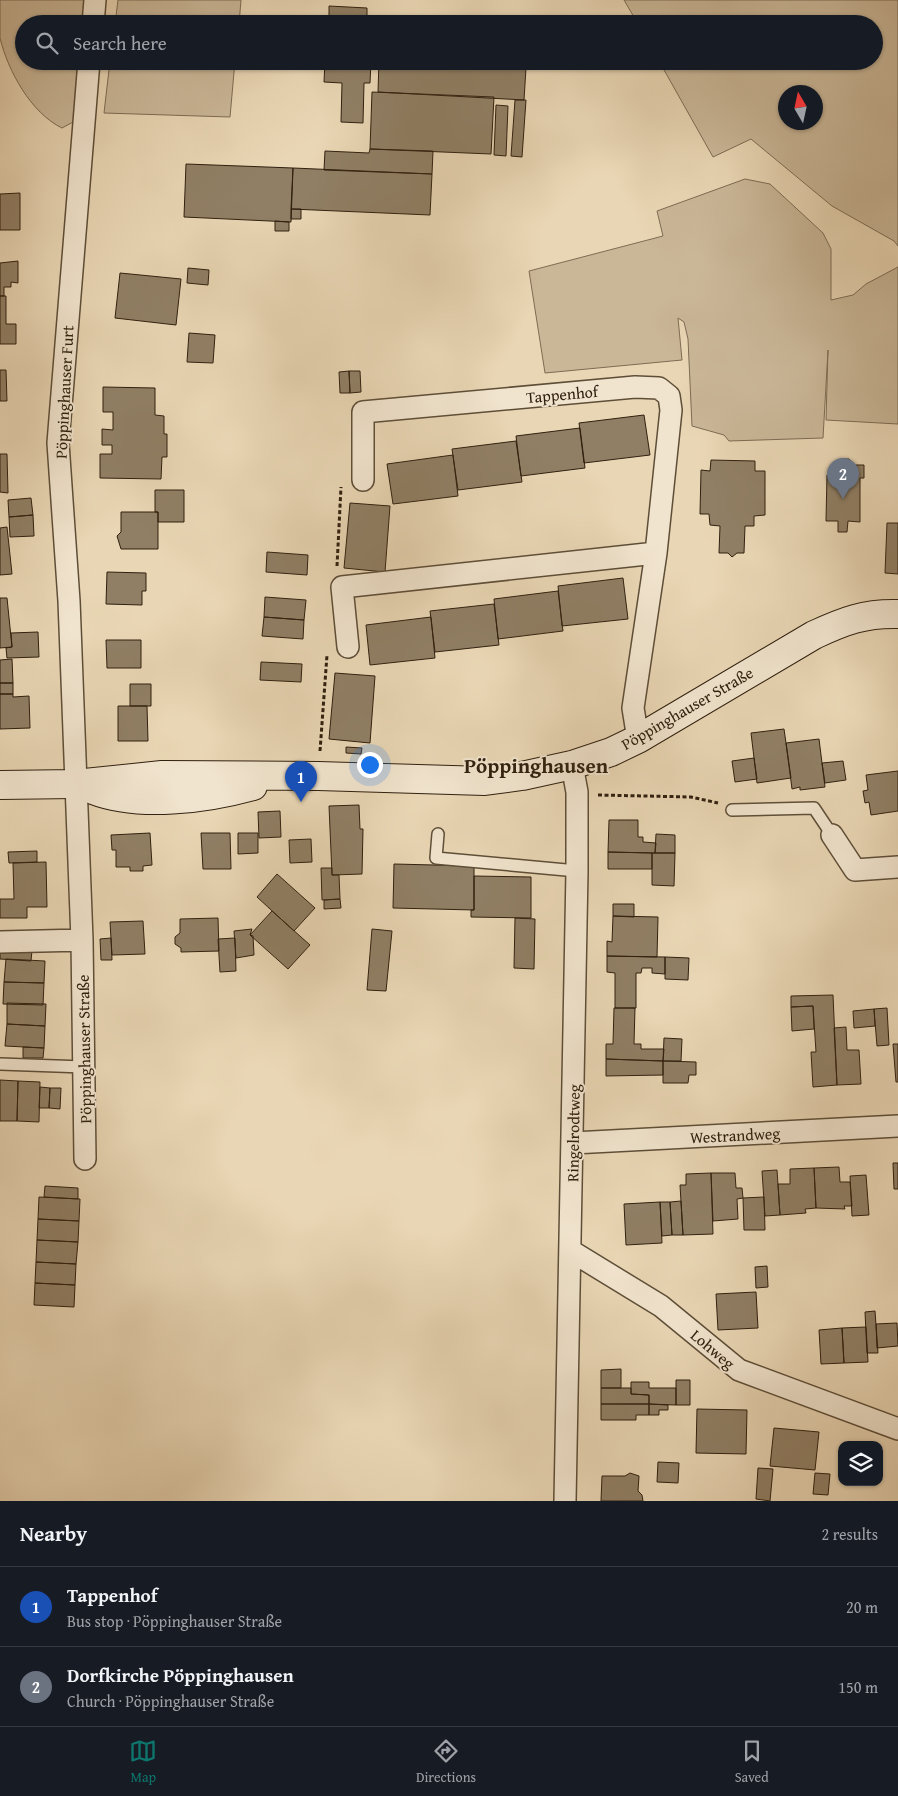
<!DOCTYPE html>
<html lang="en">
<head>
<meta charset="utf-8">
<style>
	body { margin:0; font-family:"Gentium Book Plus",serif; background:#20242c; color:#f1f3f6 }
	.controls { position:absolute; right:15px; bottom:15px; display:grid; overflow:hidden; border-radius:10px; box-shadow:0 1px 4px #0004 }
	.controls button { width:45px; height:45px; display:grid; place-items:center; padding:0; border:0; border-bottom:1px solid #363941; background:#171b24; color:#f1f3f6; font:25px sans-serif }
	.compass { position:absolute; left:778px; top:85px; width:45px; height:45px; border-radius:50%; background:#171b24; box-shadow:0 1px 4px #0004; rotate:351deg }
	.you { position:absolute; left:369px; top:764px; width:18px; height:18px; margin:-12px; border:4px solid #fff; border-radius:50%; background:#1a73e8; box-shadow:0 0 0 8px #1a73e833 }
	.badge { display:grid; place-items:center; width:32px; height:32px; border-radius:50%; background:#0f766e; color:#fff; font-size:16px; font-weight:700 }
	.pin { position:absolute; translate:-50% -41px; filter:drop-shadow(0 1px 2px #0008) }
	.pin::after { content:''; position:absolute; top:26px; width:18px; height:15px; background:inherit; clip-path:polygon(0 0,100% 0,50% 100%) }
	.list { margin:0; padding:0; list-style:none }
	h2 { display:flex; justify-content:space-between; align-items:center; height:65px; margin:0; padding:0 20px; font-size:21px }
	h2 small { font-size:16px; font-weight:400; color:#9ea1a6 }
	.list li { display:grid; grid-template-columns:32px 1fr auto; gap:15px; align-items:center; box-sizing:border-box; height:80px; padding:0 20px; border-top:1px solid #363941 }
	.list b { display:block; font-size:19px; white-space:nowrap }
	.list p { margin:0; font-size:16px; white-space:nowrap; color:#9ea1a6 }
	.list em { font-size:16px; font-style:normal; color:#9ea1a6 }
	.icon { flex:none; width:28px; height:28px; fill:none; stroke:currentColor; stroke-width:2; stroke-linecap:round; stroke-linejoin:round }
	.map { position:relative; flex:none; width:898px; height:1501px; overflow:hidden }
	.search { position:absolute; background:#171b24; box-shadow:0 1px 4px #0004; left:15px; right:15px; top:15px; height:55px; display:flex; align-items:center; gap:12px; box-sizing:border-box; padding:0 18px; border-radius:28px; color:#9ea1a6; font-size:19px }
	.sheet { height:225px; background:#171b24 }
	nav { display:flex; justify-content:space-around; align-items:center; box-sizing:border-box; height:70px; border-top:1px solid #363941; background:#171b24; font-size:14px; color:#9ea1a6 }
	nav a { display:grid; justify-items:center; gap:2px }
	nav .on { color:#0f766e }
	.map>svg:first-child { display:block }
	.green { fill:#cab798; stroke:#7d6c54; fill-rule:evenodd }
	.building { fill:#907f65; stroke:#30200f }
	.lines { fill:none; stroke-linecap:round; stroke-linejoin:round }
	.service-casing { stroke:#5e4e38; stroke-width:14 }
	.minor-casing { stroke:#5e4e38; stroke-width:24 }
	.secondary-casing { stroke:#30200f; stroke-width:30 }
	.path { stroke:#30200f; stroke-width:3; stroke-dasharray:4 2.5; stroke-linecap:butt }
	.service { stroke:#f1e4ce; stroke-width:11 }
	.minor { stroke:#f1e4ce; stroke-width:21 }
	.secondary { stroke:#f1e4ce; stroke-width:28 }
	.labels { text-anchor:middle; stroke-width:4; stroke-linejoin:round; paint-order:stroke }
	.street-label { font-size:16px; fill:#30200f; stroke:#f1e4ce }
	.district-label { font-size:21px; font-weight:bold; fill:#30200f; stroke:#f1e4ce }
</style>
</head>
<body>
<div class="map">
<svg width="898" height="1501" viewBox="0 0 898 1501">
	<rect width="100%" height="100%" fill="#e9d6b4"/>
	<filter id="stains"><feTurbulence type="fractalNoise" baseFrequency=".004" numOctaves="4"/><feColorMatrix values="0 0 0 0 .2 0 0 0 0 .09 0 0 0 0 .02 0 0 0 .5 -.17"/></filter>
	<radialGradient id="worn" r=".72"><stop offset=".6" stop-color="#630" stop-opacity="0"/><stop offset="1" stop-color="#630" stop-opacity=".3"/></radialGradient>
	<path class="green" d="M0 0H88L85 24H24V61H81L75 121 62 128C31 113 8 71 0 38 0 27 0 12 0 0Z
		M118 0H241L239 24H115Z
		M624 0H898V246L894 241 832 206 751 139 713 157 659 61H874V24H638ZM786 92H816V122H786Z
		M110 61H235L230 117 104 113Z
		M745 179 770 184 823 233 831 249V300L853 295 866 284 898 267V424L826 420 828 350 823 438 729 441 724 435 692 426 688 339 684 322 678 318 682 360 545 373 529 271 663 236 657 211Z"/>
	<path class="building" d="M329 6 367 8V17L329 16Z
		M327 16 373 18 372 24H327Z
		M325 61H371L370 83H364L363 123 341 122 342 83 324 82Z
		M379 61 526 68 524 100 378 92Z
		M372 92 494 97 491 154 370 149Z
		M515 100H526L522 157 511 156Z
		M496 105 508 106 506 156 494 155Z
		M370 149 433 151 432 174 324 170 325 151 369 153Z
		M186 164 293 168 291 222 184 217Z
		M293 168 432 174 430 215 291 209Z
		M20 193V230H0V194Z
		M291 209H301V219H291Z
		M275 221 289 222V231H275Z
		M18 261V283L11 282V287H4V296H0V263Z
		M188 268 209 270 208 285 187 283Z
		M120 273 181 279 176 325 115 318Z
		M0 296H6V324H16V344H0Z
		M189 333 215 335 213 363 187 362Z
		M0 370H6L7 401H0Z
		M349 371H360L361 392 350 393Z
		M349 371 350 393H340L339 372Z
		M103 387 155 388V415L164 416V434H167V457H162L161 479 100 478V454H112V445H102V429L113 430V412H103Z
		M644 415 650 455 584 463 579 423Z
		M580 428 585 468 521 476 516 436Z
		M516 441 522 482 458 490 452 449Z
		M0 454H7L8 493 0 492Z
		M453 455 458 496 393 504 387 464Z
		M841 459H849L855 465H864V478H860V522L848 521 847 532H838V521H826L827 475 834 474V466Z
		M711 460 755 461V471H765V515L754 516V526H745L744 553H737L732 557 728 553H719L720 526 710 525 709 514H700L701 470 710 471Z
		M155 490H184V522H158V512H155Z
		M31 498 33 515 9 517 8 500Z
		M350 503 390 506 385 572 344 568Z
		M121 512H158V549H121L117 536 121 532Z
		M33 515 34 536 10 537 9 517Z
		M887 523H898V574L885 573Z
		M7 527 12 574 0 575V528Z
		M267 552 308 555 307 575 266 572Z
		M107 572 146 573V591H142V605L106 604Z
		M623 578 628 619 562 626 558 586Z
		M558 591 563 631 498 639 494 599Z
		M265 597 306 600 304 620 264 617Z
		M0 598H7L12 647 0 648Z
		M494 604 499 645 435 652 430 611Z
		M264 617 304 620 303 639 262 636Z
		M431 617 435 658 370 665 366 625Z
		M38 632 39 657 7 658 6 648 12 647 11 633Z
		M106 640H141V668H107Z
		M12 659 13 683H0V660Z
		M261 662 302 664 301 682 260 680Z
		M335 673 375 676 370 743 329 739Z
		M0 683H13V694H0Z
		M130 684H151V706H130Z
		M0 694H13V697L29 696 30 728 0 729Z
		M118 706H147L148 741H118Z
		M784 729 791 778 757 783 751 733Z
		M819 739 825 787 800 790V787L792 789 786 743Z
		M346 747 362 748 361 754 346 753Z
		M754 758 757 779 735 782 732 761Z
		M843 761 846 780 825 783 822 763Z
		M898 771V811L871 815 869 802 865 803 863 791 868 790 866 775Z
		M359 805 360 829H363L362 874 332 875 329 806Z
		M280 811 281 837 259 838 258 812Z
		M609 820H638V837H643V842L656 843 655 853 608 852Z
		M150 833 152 865 143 866V871H130V867H116V850H112L111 835Z
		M201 833H230L231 869H203Z
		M238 833H258V853L238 854Z
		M656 834 675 835V853H655Z
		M311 839 312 862 290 863 289 840Z
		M37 851V862L9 863 8 852Z
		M608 852 652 853V869H608Z
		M652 853H675L674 886 652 885Z
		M46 862 47 907H27V918H0V899H14L13 863Z
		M394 864 474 866V910L393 908Z
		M321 868H332V875H339L340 899 322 900Z
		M277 874 315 908 294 931 257 897Z
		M474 876 531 877V918L471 917V910H474Z
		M340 899 341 908 324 909V900Z
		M613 904H634V917L613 916Z
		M272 911 310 945 288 969 250 935Z
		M613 916 658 917 657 957 607 956V941L612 942Z
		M218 918 219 951 181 952V948L175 944V937L180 933V919Z
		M515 918 535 919 534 969 514 968Z
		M143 921 145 954 112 955 110 922Z
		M252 929 250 935 253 936 254 955 236 958 234 931Z
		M372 929 392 931 386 991 367 990Z
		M111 938 112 960H101L100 939Z
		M235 938 236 971 220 972 218 939Z
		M0 949 32 950 31 961 0 959Z
		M607 956 665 957V974L652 973V968H642L641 973H636V1008H615V973L607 972Z
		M665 957 689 958 688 980 665 979Z
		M6 959 45 961 44 983 4 982Z
		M4 982 44 983 43 1005 3 1004Z
		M833 995 837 1085 813 1087 811 1052H816L813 1006 791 1007V996Z
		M7 1003 46 1004 45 1026 7 1024Z
		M813 1006 814 1029 792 1031 791 1007Z
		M614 1008H635L634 1044H641V1049H664L663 1061 606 1059V1044H613Z
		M887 1008 889 1045 877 1046 874 1009Z
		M874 1009 875 1026 854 1028 853 1011Z
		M7 1024 45 1026 44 1048 5 1046Z
		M846 1027 847 1050H859L861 1084 837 1085 834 1028Z
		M664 1038 682 1039 681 1061H663Z
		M893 1044H898V1082H896Z
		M23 1047 44 1048 43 1058H23Z
		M606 1059 663 1061V1075L606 1076Z
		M663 1061 696 1062V1075H689L688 1083H663Z
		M0 1080 18 1081 17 1121H0Z
		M18 1081 40 1082 39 1122 17 1121Z
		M40 1087 50 1088 49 1108H39Z
		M50 1088H61L60 1109 49 1108Z
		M893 1163H898V1189H894Z
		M839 1167 840 1182H850L852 1206H844L845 1209 816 1208 814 1168Z
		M814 1168 816 1208 805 1209 806 1213 780 1215 778 1184H790V1169Z
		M777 1170 780 1215 765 1216 762 1171Z
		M711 1173 713 1234 683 1235 680 1185H686V1174Z
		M711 1173H735L736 1188H742L743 1198 737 1199 738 1219 713 1221Z
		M866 1175 869 1215 852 1216 850 1176Z
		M45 1186 78 1188V1199L44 1197Z
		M39 1197 80 1199 79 1221 38 1219Z
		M764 1197 765 1230H744L743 1198Z
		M681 1201 683 1235H672L670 1202Z
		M660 1202H670L672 1235 662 1236Z
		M660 1202 662 1243 626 1245 624 1204Z
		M38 1219 79 1221 78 1242 37 1240Z
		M37 1240 78 1242 76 1264 36 1262Z
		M36 1262 76 1264 75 1285 35 1283Z
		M767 1266 768 1287 756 1288 755 1267Z
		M35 1283 75 1285 74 1307 34 1305Z
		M756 1292 758 1328 718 1330 716 1294Z
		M875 1311 878 1353H867L865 1312Z
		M897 1323 898 1346 877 1348 876 1324Z
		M866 1327 868 1362 844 1363 842 1328Z
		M842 1328 844 1363 821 1364 819 1330Z
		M621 1369V1388H601V1370Z
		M676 1380H690V1405H676Z
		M631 1382H649V1388H676V1405L649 1404V1395L631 1394Z
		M601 1388H631V1394L649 1395V1404H601Z
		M601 1404H649V1415H636V1420H601Z
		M649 1404 668 1405V1410H659V1415H649Z
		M697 1409 747 1410 746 1454 696 1453Z
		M774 1428 819 1432 815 1470 770 1466Z
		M658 1462 679 1463 678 1483 657 1482Z
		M758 1468 773 1469 770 1501 756 1499Z
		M630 1473 639 1476 638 1491 642 1495 643 1501H601L602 1476H625Z
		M815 1473 830 1474 828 1495 813 1494Z"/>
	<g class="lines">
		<g class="service-casing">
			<path id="service" d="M732 810 814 808 832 835
				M438 834 436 858 577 871
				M0 1064 84 1067"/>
		</g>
		<g class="minor-casing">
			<path id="minor" d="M93 24 95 0
				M363 480V412L635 387 659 388 669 396 671 410 656 553 633 708 638 739
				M348 647 342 587 656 553
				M832 835 855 870 898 867
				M0 942 82 940
				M573 1143 898 1126
				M85 1159 82 940 69 601 58 443 89 61
				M571 1251 661 1306 739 1370 898 1429
				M565 1501 577 871V792L572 765"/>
		</g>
		<g class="secondary-casing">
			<path id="secondary" d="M0 785 75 784 162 775 318 776 485 781 522 776 572 765 611 752 638 739 814 635C844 621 865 613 898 614
				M93 790C139 808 206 799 253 786"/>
		</g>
		<path class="path" d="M337 566 341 487
			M320 751 327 655
			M598 795 691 797 718 803"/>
		<use href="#service" class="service"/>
		<use href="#minor" class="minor"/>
		<use href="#secondary" class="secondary"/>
	</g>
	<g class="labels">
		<g class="street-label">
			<text transform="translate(64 392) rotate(-87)" y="6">Pöppinghauser Furt</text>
			<text transform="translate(562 394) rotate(-5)" y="6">Tappenhof</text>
			<text transform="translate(687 708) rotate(-30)" y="6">Pöppinghauser Straße</text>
			<text transform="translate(84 1049) rotate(-91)" y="6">Pöppinghauser Straße</text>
			<text transform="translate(573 1133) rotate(-89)" y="6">Ringelrodtweg</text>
			<text transform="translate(735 1135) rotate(-3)" y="6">Westrandweg</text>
			<text transform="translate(713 1349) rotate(40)" y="6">Lohweg</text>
		</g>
		<g class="district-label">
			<text x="536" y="773">Pöppinghausen</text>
		</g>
	</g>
	<rect width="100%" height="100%" filter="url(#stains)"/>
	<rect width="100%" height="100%" fill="url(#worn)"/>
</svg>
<div class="controls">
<button><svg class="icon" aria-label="layers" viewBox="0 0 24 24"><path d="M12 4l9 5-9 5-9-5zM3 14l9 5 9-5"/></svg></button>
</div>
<svg class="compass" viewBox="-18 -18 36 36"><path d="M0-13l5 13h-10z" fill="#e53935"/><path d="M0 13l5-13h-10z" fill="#9ea1a6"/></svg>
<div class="you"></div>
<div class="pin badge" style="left:301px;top:802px;background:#1a4fb4">1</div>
<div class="pin badge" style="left:843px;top:499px;background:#6b7280">2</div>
<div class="search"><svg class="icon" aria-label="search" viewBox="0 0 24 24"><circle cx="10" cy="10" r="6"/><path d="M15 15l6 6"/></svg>Search here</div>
</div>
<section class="sheet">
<h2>Nearby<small>2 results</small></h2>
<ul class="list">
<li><span class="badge" style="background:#1a4fb4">1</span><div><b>Tappenhof</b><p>Bus stop · Pöppinghauser Straße</p></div><em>20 m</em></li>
<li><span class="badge" style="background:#6b7280">2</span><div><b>Dorfkirche Pöppinghausen</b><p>Church · Pöppinghauser Straße</p></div><em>150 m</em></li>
</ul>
</section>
<nav>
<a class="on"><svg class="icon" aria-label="map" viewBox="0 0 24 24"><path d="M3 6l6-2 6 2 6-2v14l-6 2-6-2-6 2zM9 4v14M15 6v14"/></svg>Map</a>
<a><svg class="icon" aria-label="directions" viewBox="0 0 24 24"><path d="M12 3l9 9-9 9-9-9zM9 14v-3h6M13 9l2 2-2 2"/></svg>Directions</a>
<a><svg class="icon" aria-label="saved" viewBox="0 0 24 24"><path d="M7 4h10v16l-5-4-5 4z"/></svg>Saved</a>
</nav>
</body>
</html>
